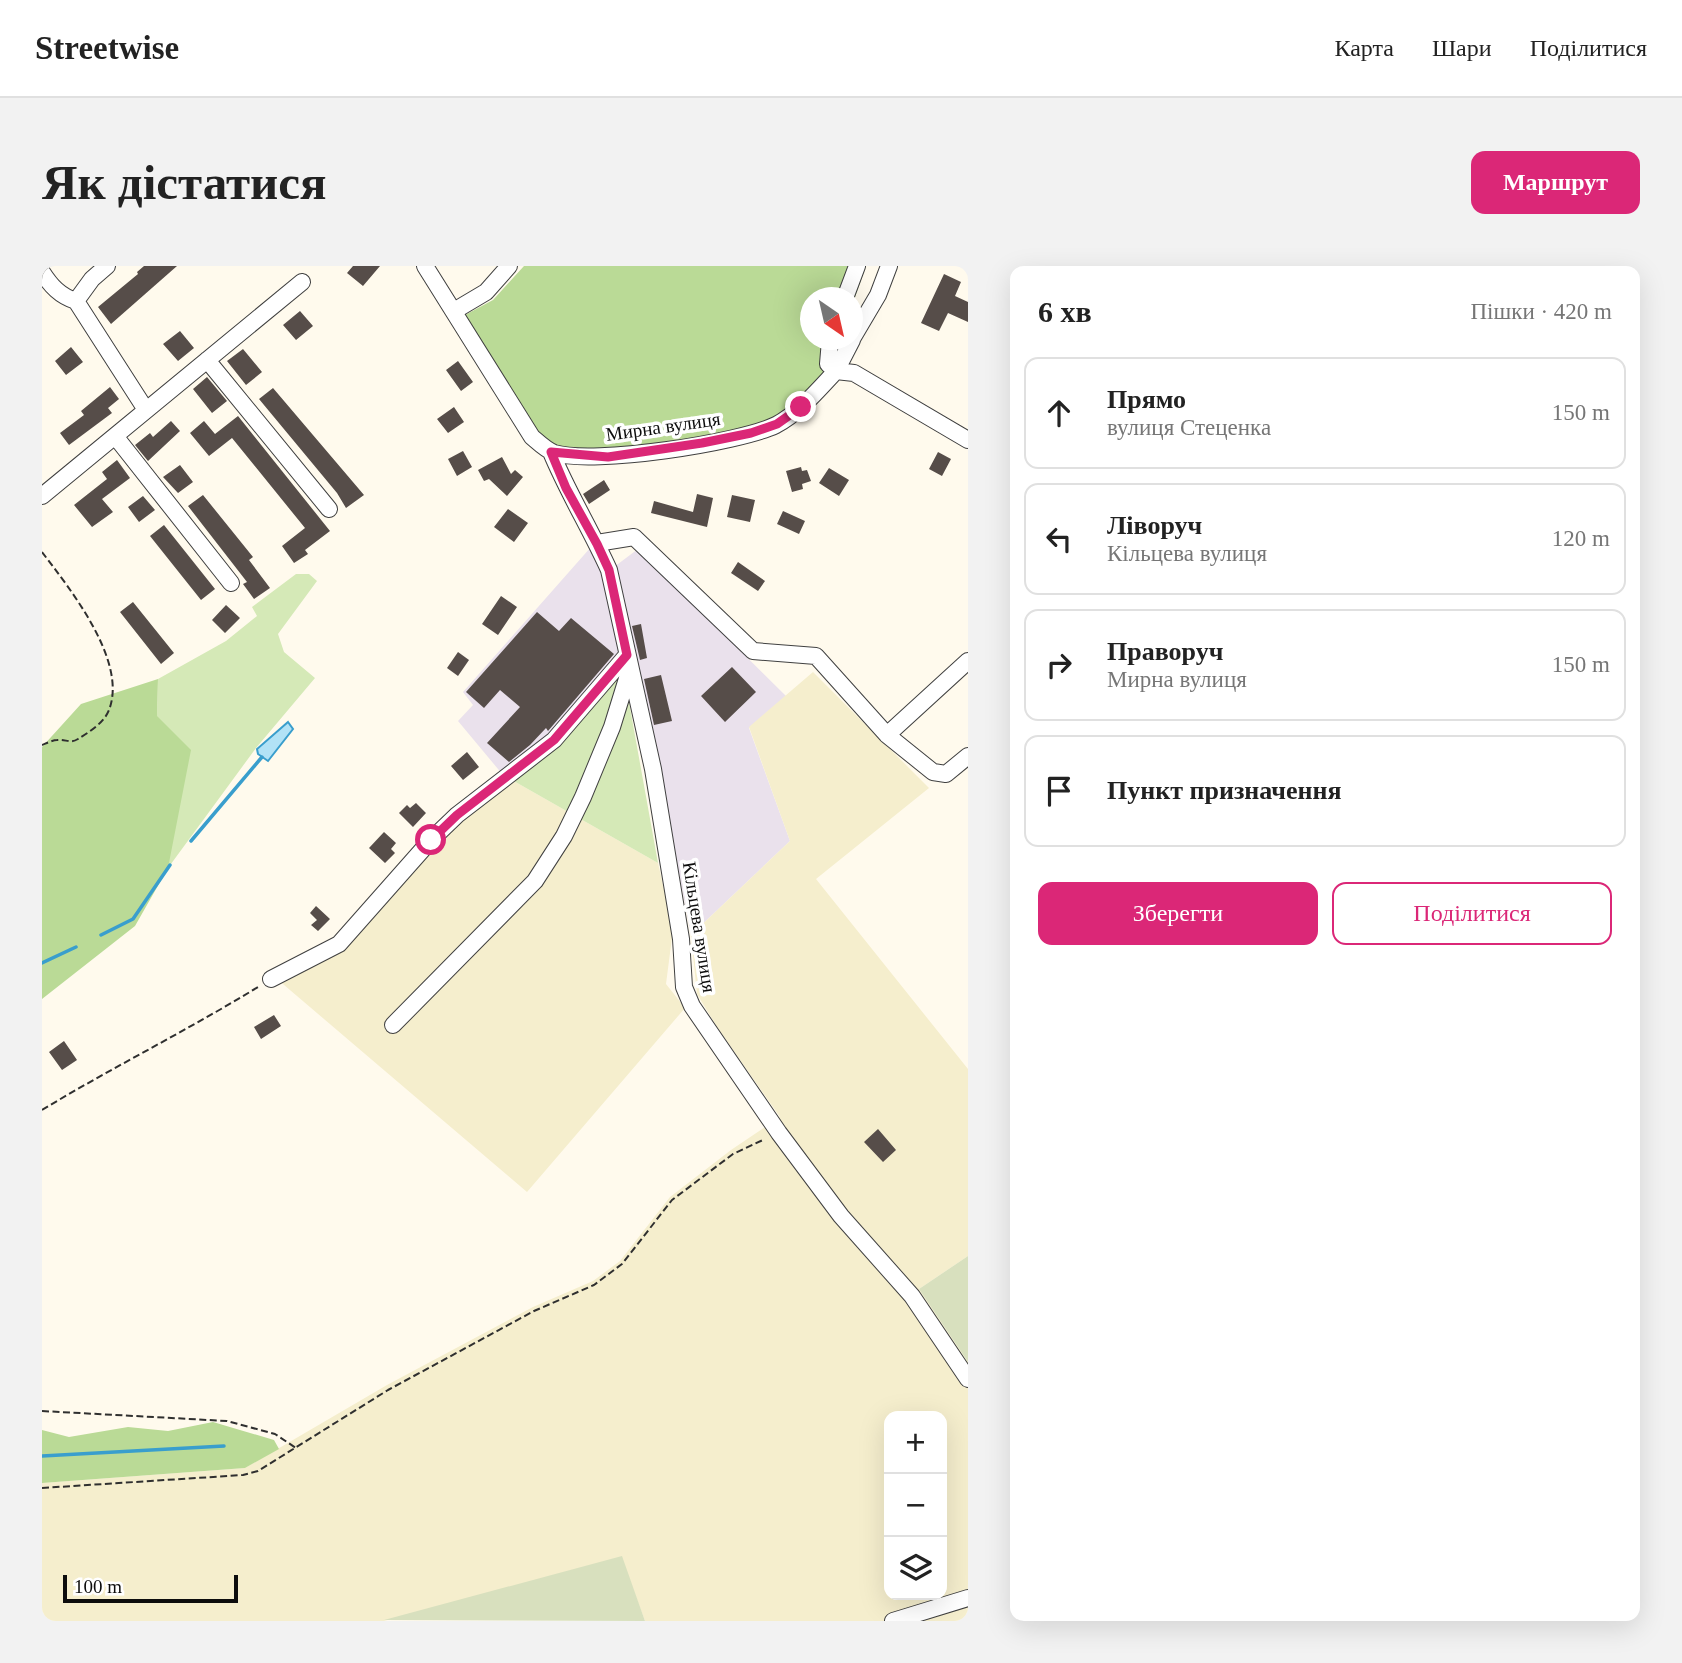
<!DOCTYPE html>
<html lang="uk">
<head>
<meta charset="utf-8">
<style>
	body { margin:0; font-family:"Times New Roman",serif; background:#f2f2f2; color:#222 }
	.controls { position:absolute; right:21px; bottom:21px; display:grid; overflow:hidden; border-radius:14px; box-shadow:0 7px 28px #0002 }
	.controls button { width:63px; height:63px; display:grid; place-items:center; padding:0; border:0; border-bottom:2px solid #e0e0e0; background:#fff; color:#222; font:35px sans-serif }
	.compass { position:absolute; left:758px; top:21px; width:63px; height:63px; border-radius:50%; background:#fff; box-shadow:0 7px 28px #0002; rotate:146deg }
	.scale { position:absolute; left:21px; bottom:18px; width:175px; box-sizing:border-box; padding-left:7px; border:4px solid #0d0d0d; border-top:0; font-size:19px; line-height:24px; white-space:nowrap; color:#0d0d0d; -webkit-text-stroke:5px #fff; paint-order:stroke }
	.stop { position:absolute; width:21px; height:21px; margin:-16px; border:5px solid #db2777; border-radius:50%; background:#fff }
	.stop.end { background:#db2777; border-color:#fff; box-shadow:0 2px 7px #0008 }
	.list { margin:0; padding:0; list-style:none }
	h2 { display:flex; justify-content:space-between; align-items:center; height:91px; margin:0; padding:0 28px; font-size:30px }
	h2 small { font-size:23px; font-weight:400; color:#767676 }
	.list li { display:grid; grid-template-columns:46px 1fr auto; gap:21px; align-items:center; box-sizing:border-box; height:112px; margin:0 14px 14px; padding:0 14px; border:2px solid #e0e0e0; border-radius:14px }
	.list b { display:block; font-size:26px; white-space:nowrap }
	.list p { margin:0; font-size:23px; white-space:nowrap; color:#767676 }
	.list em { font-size:23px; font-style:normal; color:#767676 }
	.actions { display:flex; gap:14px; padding:21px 28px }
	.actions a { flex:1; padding:16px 0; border:2px solid #db2777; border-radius:14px; text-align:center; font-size:24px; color:#db2777 }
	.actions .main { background:#db2777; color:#fff }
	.icon { flex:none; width:38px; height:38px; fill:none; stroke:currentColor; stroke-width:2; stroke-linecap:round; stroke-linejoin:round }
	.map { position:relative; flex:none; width:926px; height:1355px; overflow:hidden; border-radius:14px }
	header { display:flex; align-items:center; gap:42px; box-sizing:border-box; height:98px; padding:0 35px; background:#fff; border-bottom:2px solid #e0e0e0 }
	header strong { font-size:33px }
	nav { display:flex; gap:38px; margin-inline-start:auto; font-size:24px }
	.intro { display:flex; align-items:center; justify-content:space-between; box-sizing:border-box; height:168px; padding:0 42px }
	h1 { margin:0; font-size:49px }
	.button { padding:18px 32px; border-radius:14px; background:#db2777; color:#fff; font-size:24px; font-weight:700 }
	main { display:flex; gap:42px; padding:0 42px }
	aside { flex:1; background:#fff; border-radius:14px; box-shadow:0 7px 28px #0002 }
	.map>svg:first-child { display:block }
	.industrial { fill:#eae1ec }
	.farmland { fill:#f5eecd; fill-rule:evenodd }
	.green { fill:#d5e9b7 }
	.forest { fill:#bada96 }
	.cemetery { fill:#d8e0be }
	.water { fill:#b2e2f6; stroke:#399ecd; stroke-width:2 }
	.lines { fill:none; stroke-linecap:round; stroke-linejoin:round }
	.stream { stroke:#399ecd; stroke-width:3.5 }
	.building { fill:#564d49 }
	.minor-casing { stroke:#404040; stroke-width:18 }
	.path { stroke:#2f2f2f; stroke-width:2; stroke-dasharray:7 3.5; stroke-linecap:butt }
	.minor { stroke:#fff; stroke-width:16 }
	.route { stroke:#db2777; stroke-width:9 }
	.labels { text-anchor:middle; stroke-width:7; stroke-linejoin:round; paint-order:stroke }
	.street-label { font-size:19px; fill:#0d0d0d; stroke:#fff }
</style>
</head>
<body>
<header>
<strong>Streetwise</strong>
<nav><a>Карта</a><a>Шари</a><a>Поділитися</a></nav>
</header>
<div class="intro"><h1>Як дістатися</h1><a class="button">Маршрут</a></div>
<main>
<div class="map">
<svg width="926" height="1355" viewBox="0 0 926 1355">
	<rect width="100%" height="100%" fill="#fffaed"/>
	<path class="industrial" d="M549 281 561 306 579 392 510 472 461 509 416 455 431 439 421 426Z
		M596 283 744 430 707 462 748 575 649 669 616 500 572 301Z"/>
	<path class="farmland" d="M771 406 887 522 774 613 926 803V990L877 1023 926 1096V1355H603L579 1291 342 1355H0V1217L203 1202 345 1119 491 1041 551 1015 578 995 628 931 689 884 738 851 675 761 655 728 649 669 748 575 707 461ZM847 1150H900V1329H847Z
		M461 509 616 597 631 664 624 718 643 742 485 926 228 707 295 675Z"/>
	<path class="green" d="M254 308H267L275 315 236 368 242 386 273 412 214 482 126 602 115 450 116 413 184 375 215 350 210 341Z
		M579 392 616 597 461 509 510 472Z"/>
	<path class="forest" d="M482 0H824L811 37 810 32H768V74H796C785 100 777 122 753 139 740 149 726 156 711 161 677 172 552 193 521 183 511 180 501 174 493 167L421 50 451 34Z
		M116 413 115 450 149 484 126 602 93 660 0 733V481L39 438Z
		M171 1156 232 1174 237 1183 203 1202 0 1217V1164L27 1171 86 1161 126 1165Z"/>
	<path class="cemetery" d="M926 990V1096L877 1023Z
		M580 1290 603 1355 342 1354Z"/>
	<path class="water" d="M246 456 251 463 226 495 216 488 215 483Z"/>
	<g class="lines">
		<path class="stream" d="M149 575 220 491
			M59 669 91 653 128 599
			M0 697 34 681
			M0 1190 182 1180"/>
	</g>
	<path class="building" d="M102 0H135L69 58 56 41 96 8 95 6Z
		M311 0H338L321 20 305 7Z
		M902 8 919 16 913 30 926 36V56L906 47 897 65 879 57Z
		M258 45 271 60 254 74 241 59Z
		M138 65 152 82 136 95 121 78Z
		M29 81 41 96 24 109 13 95Z
		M201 83 220 106 204 119 185 95Z
		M416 95 431 116 419 125 404 104Z
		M165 111 185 135 170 147 151 123Z
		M68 121 77 133 66 142 70 147 27 179 18 167 42 149 39 145Z
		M231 122 322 229 304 242 295 227 217 133Z
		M412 141 422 156 406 167 395 153Z
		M196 150 288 265 263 284 266 288 252 297 240 280 263 262 190 172 167 190 148 167 162 155 173 168Z
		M129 155 138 165 106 195 93 179 108 167 111 171Z
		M421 185 430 201 415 210 406 193Z
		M896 186 909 193 900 210 887 203Z
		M460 191 469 208 473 204 481 211 465 230 447 213 442 215 436 204Z
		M75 194 88 212 60 233 71 246 50 261 32 239 65 213 60 206Z
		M138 199 151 216 136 227 121 211Z
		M759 201 760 205 765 204 769 215 760 218 761 223 750 226 744 205Z
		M787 202 807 214 797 230 777 217Z
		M562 214 568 224 547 238 541 228Z
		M655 228 671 232 665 261 609 247 612 235 651 246Z
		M161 229 211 291 207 294 228 322 212 333 201 318 205 316 146 240Z
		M690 229 713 234 708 256 685 251Z
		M101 230 113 244 97 256 86 241Z
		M466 243 486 257 472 276 452 261Z
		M741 245 763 255 757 268 735 258Z
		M122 259 173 323 159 334 108 270Z
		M696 296 723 315 716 325 689 307Z
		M459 330 475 341 456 369 440 358Z
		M91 336 132 387 119 398 78 346Z
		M184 339 198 352 183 367 170 354Z
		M495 346 517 365 529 352 572 388 506 465 504 462 488 479 467 496 445 477 478 441 458 424 442 442 424 426Z
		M599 358 605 392 598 394 590 360Z
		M416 386 427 394 416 410 405 402Z
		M690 401 714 426 683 456 659 430Z
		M619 409 630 455 612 459 602 413Z
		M425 486 437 501 421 514 409 500Z
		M374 537 384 547 371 561 357 547 365 539 368 542Z
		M342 566 354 577 349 583 353 587 343 597 327 582Z
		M274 640 288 653 276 665 269 659 275 654 268 647Z
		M232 749 239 760 219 773 212 761Z
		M22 775 35 794 20 804 7 786Z
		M836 863 854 884 841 896 822 876Z"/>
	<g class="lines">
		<g class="minor-casing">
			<path id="minor" d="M65 0 50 13 34 35 104 144
				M383 0 490 171C497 177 504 184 512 187 552 199 696 177 734 159 757 147 776 124 794 105L812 107 926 174
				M0 6C9 20 18 30 34 35
				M803 32 815 0
				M412 45 444 26 467 0
				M810 73 836 29 847 0
				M788 74 786 98 794 105 810 74
				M165 94 287 243
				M73 170 189 317
				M509 186C526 227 549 264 567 304L611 503 639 673 642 721 650 740 737 867 799 950 870 1030 926 1113
				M0 230 260 16
				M555 277 592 271 711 385 774 390 845 469
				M926 395 845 469 891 506 904 508 926 490
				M229 713 297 678 389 574 415 549 512 474 585 389
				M351 759 493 615 522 570 541 531 570 461 587 406
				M851 1355 926 1332"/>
		</g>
		<path class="path" d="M0 286C28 323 86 395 67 444 62 457 47 466 36 473 28 478 24 473 15 474 11 474 5 477 0 479
			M0 844C71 801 146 764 216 721
			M0 1145 185 1155 233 1168 254 1182
			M0 1222 201 1209 216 1205 346 1124 492 1045 552 1019 580 998 630 934 691 888 723 873"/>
		<use href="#minor" class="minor"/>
	</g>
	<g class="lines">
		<path class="route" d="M389 574 415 549 512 474 585 389 567 304 555 278 524 222 509 186 566 191 660 177 709 167 735 158 759 141"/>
	</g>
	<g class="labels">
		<g class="street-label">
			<text transform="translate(621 160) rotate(-8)" y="7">Мирна вулиця</text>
			<text transform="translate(658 661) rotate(81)" y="7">Кільцева вулиця</text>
		</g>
	</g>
</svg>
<div class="controls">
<button>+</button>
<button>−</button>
<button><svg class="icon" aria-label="layers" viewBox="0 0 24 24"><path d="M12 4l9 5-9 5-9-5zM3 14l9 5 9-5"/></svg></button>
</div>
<svg class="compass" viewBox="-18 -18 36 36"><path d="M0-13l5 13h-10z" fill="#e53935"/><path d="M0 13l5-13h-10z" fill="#767676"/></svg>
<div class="scale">100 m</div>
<div class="stop" style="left:389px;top:574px"></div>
<div class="stop end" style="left:759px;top:141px"></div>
</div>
<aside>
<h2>6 хв<small>Пішки · 420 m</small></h2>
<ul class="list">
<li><svg class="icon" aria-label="ahead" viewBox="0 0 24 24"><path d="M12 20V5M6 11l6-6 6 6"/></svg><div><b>Прямо</b><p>вулиця Стеценка</p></div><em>150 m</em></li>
<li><svg class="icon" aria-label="left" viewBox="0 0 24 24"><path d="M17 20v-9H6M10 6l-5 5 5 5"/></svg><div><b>Ліворуч</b><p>Кільцева вулиця</p></div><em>120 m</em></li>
<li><svg class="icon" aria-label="right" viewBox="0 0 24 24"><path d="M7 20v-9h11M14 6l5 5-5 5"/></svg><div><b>Праворуч</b><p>Мирна вулиця</p></div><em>150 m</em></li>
<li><svg class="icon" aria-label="arrive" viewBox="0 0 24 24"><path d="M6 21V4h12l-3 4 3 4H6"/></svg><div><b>Пункт призначення</b></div></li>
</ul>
<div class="actions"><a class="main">Зберегти</a><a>Поділитися</a></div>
</aside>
</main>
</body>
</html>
